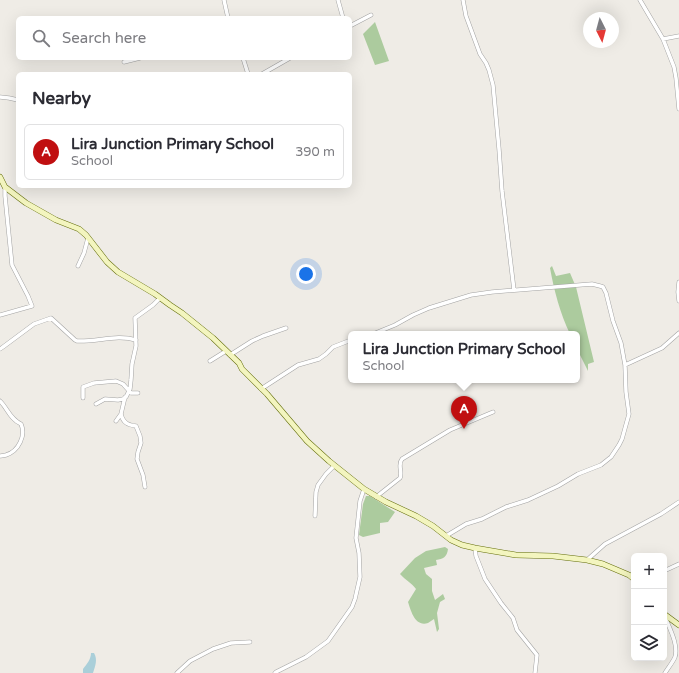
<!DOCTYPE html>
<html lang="en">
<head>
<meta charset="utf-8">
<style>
	body { margin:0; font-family:"Varela Round",sans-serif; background:#f7f7f7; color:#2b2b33 }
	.controls { position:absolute; right:12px; bottom:12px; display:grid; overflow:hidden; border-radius:6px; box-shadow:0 4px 16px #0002 }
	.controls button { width:36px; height:36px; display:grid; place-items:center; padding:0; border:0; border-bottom:1px solid #e1e1e2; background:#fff; color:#2b2b33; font:20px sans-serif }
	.compass { position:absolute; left:583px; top:12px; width:36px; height:36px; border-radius:50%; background:#fff; box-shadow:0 4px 16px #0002; rotate:174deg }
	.you { position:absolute; left:306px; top:274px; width:14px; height:14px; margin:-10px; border:3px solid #fff; border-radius:50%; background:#1a73e8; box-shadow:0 0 0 6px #1a73e833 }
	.badge { display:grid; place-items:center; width:26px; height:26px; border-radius:50%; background:#c00f10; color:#fff; font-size:13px; font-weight:700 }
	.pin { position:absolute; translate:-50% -33px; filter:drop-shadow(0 1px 2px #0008) }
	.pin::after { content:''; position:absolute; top:21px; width:14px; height:12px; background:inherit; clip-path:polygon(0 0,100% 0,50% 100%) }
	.popup { position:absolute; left:348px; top:331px; width:232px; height:52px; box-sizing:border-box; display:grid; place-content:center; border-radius:6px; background:#fff; filter:drop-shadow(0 1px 3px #0005); font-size:13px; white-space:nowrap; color:#7c7c81 }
	.popup b { font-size:15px; color:#2b2b33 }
	.popup::after { content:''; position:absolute; left:50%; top:100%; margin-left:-8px; border:8px solid transparent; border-top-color:#fff }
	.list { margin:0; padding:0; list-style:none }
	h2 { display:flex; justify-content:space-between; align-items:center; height:52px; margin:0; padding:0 16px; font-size:17px }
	h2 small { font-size:13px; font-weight:400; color:#7c7c81 }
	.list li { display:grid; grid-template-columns:26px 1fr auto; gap:12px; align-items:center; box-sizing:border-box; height:56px; margin:0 8px 8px; padding:0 8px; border:1px solid #e1e1e2; border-radius:6px }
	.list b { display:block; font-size:15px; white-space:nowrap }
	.list p { margin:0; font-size:13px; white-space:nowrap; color:#7c7c81 }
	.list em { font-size:13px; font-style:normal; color:#7c7c81 }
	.icon { flex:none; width:22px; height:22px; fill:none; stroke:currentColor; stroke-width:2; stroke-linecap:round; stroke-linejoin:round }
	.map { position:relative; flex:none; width:679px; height:673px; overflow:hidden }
	.search { position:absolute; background:#fff; box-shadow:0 4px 16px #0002; left:16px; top:16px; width:336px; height:44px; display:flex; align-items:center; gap:10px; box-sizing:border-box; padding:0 14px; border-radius:6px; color:#7c7c81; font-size:15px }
	.panel { position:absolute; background:#fff; box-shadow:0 4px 16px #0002; left:16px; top:72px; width:336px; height:116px; border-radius:6px }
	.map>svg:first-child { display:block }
	.forest { fill:#accb9e }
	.water { fill:#aacfd9 }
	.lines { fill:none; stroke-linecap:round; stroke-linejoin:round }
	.street-casing { stroke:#a3a3a3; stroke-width:4.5 }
	.secondary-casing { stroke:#656f0d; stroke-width:6 }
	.street { stroke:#fff; stroke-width:3.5 }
	.secondary { stroke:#f3f5bf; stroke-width:5 }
</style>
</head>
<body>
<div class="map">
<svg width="679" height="673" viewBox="0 0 679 673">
	<rect width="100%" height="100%" fill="#efece6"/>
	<path class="forest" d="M375 22 389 61 375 65 363 34Z
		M552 266 556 276 570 273 576 287 594 362 588 364V371L577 349V334H570C560 313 554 290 550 268Z
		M366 496H370L395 512 388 522 380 523V533L363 537 359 535 363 504Z
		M445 547 448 549C447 557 443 559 436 560L437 565 424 568 426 574 432 579V591L435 600 443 594 445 599 440 602 437 613 439 629 437 632 434 619C432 620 430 622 428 623 415 627 411 611 408 602L416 589C412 583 405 580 400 574L415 558 426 551Z"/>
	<path class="water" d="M91 653H94C98 660 95 666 93 673H83V669C87 664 91 659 91 653Z"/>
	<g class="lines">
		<g class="street-casing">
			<path id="street" d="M224 0 228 18
				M338 0 343 18
				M463 0 466 16 480 54 486 63 489 70 493 85 499 149 502 191 514 290
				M640 0 663 39 674 67 676 78 679 109
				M350 26 371 15
				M663 39 679 36
				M243 58 248 74
				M124 62 140 58
				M262 74 290 58
				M0 97 9 98 18 100
				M78 266 84 253 88 238
				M679 282 678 292 679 301
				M0 315 32 306 28 296 12 265 5 196V187
				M373 334 395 325 413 315 429 308 471 295 492 292 592 284 600 286 603 287 606 293 613 321 621 343 625 365 626 392 629 414 622 439 619 445 611 457 601 465 578 474 558 486 528 500 506 507 482 519 466 524 446 536
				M0 349 3 347 34 324 51 318 75 340 77 341C97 342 117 334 136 340
				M230 355 252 341 263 336 286 328
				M210 361 226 351
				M625 365 662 348 679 333
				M261 389 298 365 319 359 326 354 333 347 351 340
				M83 398V387L94 383 116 381 123 384 131 393H138
				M0 401C8 409 10 419 21 424 26 435 19 451 6 455 6 455 1 456 0 456
				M96 404 105 399 118 400 123 399 126 397 130 389 131 380 132 364 136 346 135 318 153 305 160 298
				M121 414C123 423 128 425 136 426L140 436 141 443 138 452 137 459 143 475 145 487
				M116 421 121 414 125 397
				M376 497 400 478C403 472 397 465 402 459L450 430 493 412
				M315 516 316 492 318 485 326 474 334 466
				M475 548 476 556 485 579 501 603 513 618 517 630 537 655 535 673
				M587 560 605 544 661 514 679 502
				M664 571 679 564
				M664 614C668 626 679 644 675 657 673 662 668 668 665 673
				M177 673 190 661 213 649 231 643 250 642
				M275 673 276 672 306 657 328 641 352 607 355 599 360 577 359 553 356 538 360 501 364 489"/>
		</g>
		<g class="secondary-casing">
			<path id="secondary" d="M0 177 5 187 26 203 56 220 79 229 86 235 107 262 118 272 155 294 170 305 182 313 213 338 239 363 242 369 267 394 307 441 329 461 364 489 386 502 416 516 433 526 451 540 462 545 475 548 516 555 553 556 587 560 603 564 629 575 634 579
				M664 614 679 625"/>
		</g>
		<use href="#street" class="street"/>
		<use href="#secondary" class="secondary"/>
	</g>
</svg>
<div class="controls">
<button>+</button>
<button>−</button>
<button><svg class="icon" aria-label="layers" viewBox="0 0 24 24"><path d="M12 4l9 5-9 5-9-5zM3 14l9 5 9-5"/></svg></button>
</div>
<svg class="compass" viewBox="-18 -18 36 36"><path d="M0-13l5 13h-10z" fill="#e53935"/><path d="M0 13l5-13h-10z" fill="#7c7c81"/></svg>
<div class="you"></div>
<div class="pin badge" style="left:464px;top:429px">A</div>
<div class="popup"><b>Lira Junction Primary School</b>School</div>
<div class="search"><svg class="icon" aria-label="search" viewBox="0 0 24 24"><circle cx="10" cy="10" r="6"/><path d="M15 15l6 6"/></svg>Search here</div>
<section class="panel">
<h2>Nearby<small></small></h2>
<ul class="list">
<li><span class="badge">A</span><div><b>Lira Junction Primary School</b><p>School</p></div><em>390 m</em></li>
</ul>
</section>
</div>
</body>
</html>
